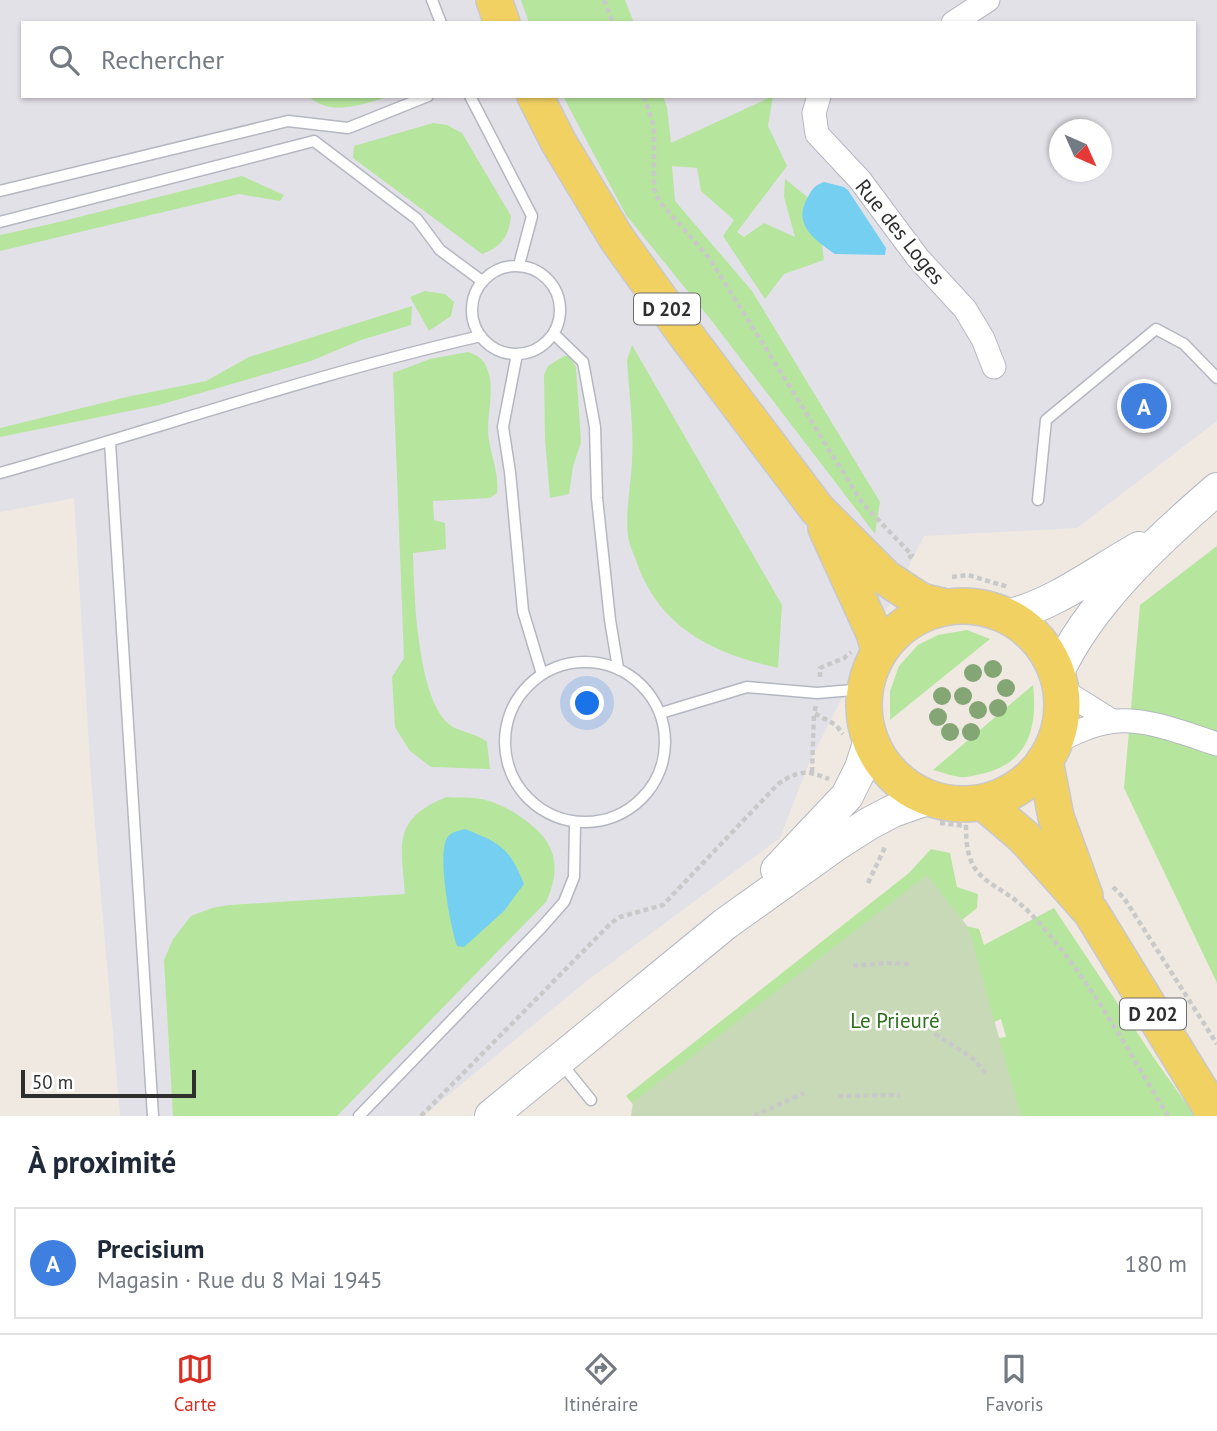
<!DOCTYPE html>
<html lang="fr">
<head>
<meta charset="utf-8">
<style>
	body { margin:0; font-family:"PT Sans",sans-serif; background:#f2f2f3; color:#1f2937 }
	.compass { position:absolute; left:1049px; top:119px; width:63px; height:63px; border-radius:50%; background:#fff; box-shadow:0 2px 5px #0004; rotate:135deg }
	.scale { position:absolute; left:21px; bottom:18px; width:175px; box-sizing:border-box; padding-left:7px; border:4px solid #2e2e2e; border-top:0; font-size:19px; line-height:24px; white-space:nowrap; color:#2e2e2e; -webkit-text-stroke:5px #fff; paint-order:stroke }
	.you { position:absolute; left:588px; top:704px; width:24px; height:24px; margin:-18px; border:5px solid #fff; border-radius:50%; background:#1a73e8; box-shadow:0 0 0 10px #1a73e833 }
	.badge { display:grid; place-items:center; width:46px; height:46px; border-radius:50%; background:#d93025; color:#fff; font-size:23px; font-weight:700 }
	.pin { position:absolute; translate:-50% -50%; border:4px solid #fff; box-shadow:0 2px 7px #0006 }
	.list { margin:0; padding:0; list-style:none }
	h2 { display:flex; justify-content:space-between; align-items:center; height:91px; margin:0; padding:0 28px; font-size:30px }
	h2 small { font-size:23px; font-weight:400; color:#747a83 }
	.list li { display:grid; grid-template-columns:46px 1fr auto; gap:21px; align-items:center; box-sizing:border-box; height:112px; margin:0 14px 14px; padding:0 14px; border:2px solid #e0e1e3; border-radius:0px }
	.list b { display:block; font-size:26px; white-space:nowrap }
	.list p { margin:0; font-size:23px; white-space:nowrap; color:#747a83 }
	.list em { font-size:23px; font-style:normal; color:#747a83 }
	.icon { flex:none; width:38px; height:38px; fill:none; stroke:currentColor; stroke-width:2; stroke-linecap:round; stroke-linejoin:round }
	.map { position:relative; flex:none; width:1217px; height:1116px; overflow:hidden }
	.search { position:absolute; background:#fff; box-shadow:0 2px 5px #0004; left:21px; right:21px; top:21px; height:77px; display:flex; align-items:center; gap:18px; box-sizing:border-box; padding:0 24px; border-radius:0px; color:#747a83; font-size:26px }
	.sheet { height:217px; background:#fff }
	nav { display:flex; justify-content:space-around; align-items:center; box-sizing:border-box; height:98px; border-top:2px solid #e0e1e3; background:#fff; font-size:19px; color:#747a83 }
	nav a { display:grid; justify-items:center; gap:4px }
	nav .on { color:#d93025 }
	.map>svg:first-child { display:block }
	.industrial { fill:#e3e1e8; fill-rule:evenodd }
	.green { fill:#b6e59e }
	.cemetery { fill:#c8d9b8 }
	.water { fill:#75cff0 }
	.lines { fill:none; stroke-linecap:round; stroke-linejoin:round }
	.lane-casing { stroke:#b4b7c1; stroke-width:13 }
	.street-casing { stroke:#b4b7c1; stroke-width:25 }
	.secondary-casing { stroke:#b4b7c1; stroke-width:34 }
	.primary-casing { stroke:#c9c9c9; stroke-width:38 }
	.path { stroke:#c9c9c9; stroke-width:4.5; stroke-dasharray:5 3.5; stroke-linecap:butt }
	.lane { stroke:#fff; stroke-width:10 }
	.street { stroke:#fff; stroke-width:23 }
	.secondary { stroke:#fff; stroke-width:32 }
	.primary { stroke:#f2d163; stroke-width:35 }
	.tree { fill:#84a574 }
	.labels { text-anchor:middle; stroke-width:5; stroke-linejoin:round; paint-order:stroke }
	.shield { fill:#fff; stroke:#6d6d6d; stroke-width:2 }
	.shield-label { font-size:19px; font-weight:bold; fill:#2e2e2e }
	.street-label { font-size:21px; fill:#2e2e2e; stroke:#fff }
	.park-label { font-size:21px; fill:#2c6e1b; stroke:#fff }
</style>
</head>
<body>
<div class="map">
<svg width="1217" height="1116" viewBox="0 0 1217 1116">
	<rect width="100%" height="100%" fill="#efe9e1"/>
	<path class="industrial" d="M0 0H1217V421L1077 528 924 536 809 763 780 838 584 983 423 1116H120L91 779 74 498 0 512ZM23 23H1194V96H23ZM1060 130H1102V172H1060Z"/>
	<path class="green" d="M521 0H625L634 23H529Z
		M308 96H392C365 103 332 118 308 96Z
		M563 96H663L667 107 671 143 773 96 768 126 787 166 737 232 744 237 764 223 795 237 784 197 785 179 816 204 824 260 784 274 765 299 723 236 734 220 701 191 697 168 672 166 675 201 752 291 880 502 875 534 711 320 626 215Z
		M433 123 447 125 462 133 511 216C509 236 502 247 482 254L353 158 354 146Z
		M242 176 284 195 280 201 239 194 0 251V235L55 223Z
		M425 291 445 294 454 302 451 316 429 331 410 297Z
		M412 306 411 325 361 340 311 361 159 405 0 437V428L131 396 206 381 249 357Z
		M632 345 782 605 778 668C716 654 662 630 638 566 635 556 629 546 628 536 625 511 631 486 632 461 634 428 629 393 627 360Z
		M468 352C476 355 481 357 485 364 496 385 488 407 488 429 488 450 500 473 497 493L490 498 433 501 434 520 445 523 446 549 413 553C414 592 417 706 453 727 464 733 476 733 487 742L490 769 431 767 410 751 395 727 392 677 404 658 393 373 430 359Z
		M564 356H569L576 367 581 442 573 467 569 494 550 498 545 439 544 375 548 366Z
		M1217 546V983L1124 788 1140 605Z
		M967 630 990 639 890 720V691L899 666 918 645 938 635Z
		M1033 685C1038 728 1028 764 981 774 975 775 967 778 960 777 951 776 942 772 933 770Z
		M446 797C455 798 465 797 474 798 493 800 510 809 525 820 556 842 562 867 546 902L337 1116H173L164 960 173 939 191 916 212 908 229 905 405 894C401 843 392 820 446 797Z
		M931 849 950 853 957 887 978 894 977 908 957 924 979 929 984 945 1054 908 1156 1061 1195 1116H997L983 1040 1006 1037 1001 1019 982 1027 643 1116 626 1096 909 873Z"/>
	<path class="cemetery" d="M927 875 968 927 1021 1116H631L633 1102Z"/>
	<path class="water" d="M824 182 844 187 848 190 886 248 885 255 835 254C813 239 792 223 808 197 812 189 815 185 824 182Z
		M465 829C500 843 509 847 524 884L504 911 464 947 457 946C450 925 438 860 446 840 449 832 458 831 465 829Z"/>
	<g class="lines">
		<g class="lane-casing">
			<path id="lane" d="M432 0 441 23
				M470 96 532 216 519 265
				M0 191 288 121 348 128 428 96
				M0 222 314 141 417 219 440 250 482 281
				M472 310a44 44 0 1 1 88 0a44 44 0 1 1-88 0Z
				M554 334 583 362 595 427 597 498 610 620 618 668
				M517 354 503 427 510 472 523 611 542 674
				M110 442 153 1116
				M0 473C160 428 318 373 481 336
				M1038 500 1046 420 1156 329 1184 344 1217 378
				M505 742a80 80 0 1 1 160 0a80 80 0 1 1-160 0Z
				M661 713 747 687 817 693 865 689
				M561 1063 591 1100
				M359 1116 541 928 564 902 574 877 575 823"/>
		</g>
		<g class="street-casing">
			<path id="street" d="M953 23 988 0
				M819 96 814 113 817 134 860 180 918 258 965 309 983 339 994 367
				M1061 689 1112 721
				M1054 743C1072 734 1090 725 1110 722 1143 716 1186 734 1217 744"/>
		</g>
		<g class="secondary-casing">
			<path id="secondary" d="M1007 616C1056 604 1096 572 1139 548
				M1057 674C1089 603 1159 539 1217 489
				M777 870 847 796 861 768 870 740
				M491 1116 725 924 837 844 870 823 893 811 930 798"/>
		</g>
		<g class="primary-casing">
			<path id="primary" d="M494 0 502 23
				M535 96 559 143 617 239 683 331 817 509 886 578 921 601 946 607
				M826 528 874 633 879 651
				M864 705a99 99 0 1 1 198 0a99 99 0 1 1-198 0Z
				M1045 760 1056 817 1085 896
				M983 802 1024 837 1091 912 1216 1116"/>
		</g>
		<path class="path" d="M604 0 613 23
			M644 96 654 127V189L659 201 710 259 863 504 912 555 908 559
			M952 577 968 575 1008 587
			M820 677V668L844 658 851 652
			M816 706 814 713 836 725 843 734
			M812 772 814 713
			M940 823 966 826
			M966 825C965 887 995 877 1030 913 1086 972 1126 1047 1168 1116
			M868 883 886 845
			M1113 887 1124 898 1217 1044
			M853 966 885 963 911 964
			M935 1034 971 1057 988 1075
			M838 1096 900 1095
			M421 1116 611 923 620 917 663 905 778 784C799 770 806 770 829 779
			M754 1116 804 1093"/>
		<use href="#lane" class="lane"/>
		<use href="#street" class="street"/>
		<use href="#secondary" class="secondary"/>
		<use href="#primary" class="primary"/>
	</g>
	<g class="tree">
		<circle cx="993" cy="669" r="9"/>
		<circle cx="973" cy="673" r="9"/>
		<circle cx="1006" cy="688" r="9"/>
		<circle cx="942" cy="696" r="9"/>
		<circle cx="963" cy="696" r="9"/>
		<circle cx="998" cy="708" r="9"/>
		<circle cx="978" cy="710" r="9"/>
		<circle cx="938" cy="717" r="9"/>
		<circle cx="950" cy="732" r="9"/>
		<circle cx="971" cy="732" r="9"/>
	</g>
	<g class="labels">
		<g class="shield">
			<rect x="634" y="293.5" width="66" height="31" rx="5"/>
			<rect x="1120" y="998.5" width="66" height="31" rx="5"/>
		</g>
		<g class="shield-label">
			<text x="667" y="316">D 202</text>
			<text x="1153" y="1021">D 202</text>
		</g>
		<g class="street-label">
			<text transform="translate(900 232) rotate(51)" y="7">Rue des Loges</text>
		</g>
		<g class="park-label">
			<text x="895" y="1028">Le Prieuré</text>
		</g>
	</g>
</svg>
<svg class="compass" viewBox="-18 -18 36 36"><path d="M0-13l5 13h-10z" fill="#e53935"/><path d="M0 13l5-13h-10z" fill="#747a83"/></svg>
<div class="scale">50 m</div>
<div class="you"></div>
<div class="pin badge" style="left:1144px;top:406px;background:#3f7fe0">A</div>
<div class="search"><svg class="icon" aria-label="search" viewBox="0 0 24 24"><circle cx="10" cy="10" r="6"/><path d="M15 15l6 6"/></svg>Rechercher</div>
</div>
<section class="sheet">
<h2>À proximité<small></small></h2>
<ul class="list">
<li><span class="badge" style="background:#3f7fe0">A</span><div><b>Precisium</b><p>Magasin · Rue du 8 Mai 1945</p></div><em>180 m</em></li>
</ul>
</section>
<nav>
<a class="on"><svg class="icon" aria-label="map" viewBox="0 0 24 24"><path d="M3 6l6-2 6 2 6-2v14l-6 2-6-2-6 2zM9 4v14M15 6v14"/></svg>Carte</a>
<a><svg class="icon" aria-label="directions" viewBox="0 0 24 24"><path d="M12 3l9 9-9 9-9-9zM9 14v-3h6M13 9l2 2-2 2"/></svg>Itinéraire</a>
<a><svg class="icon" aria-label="saved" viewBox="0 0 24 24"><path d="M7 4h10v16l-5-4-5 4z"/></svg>Favoris</a>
</nav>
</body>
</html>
